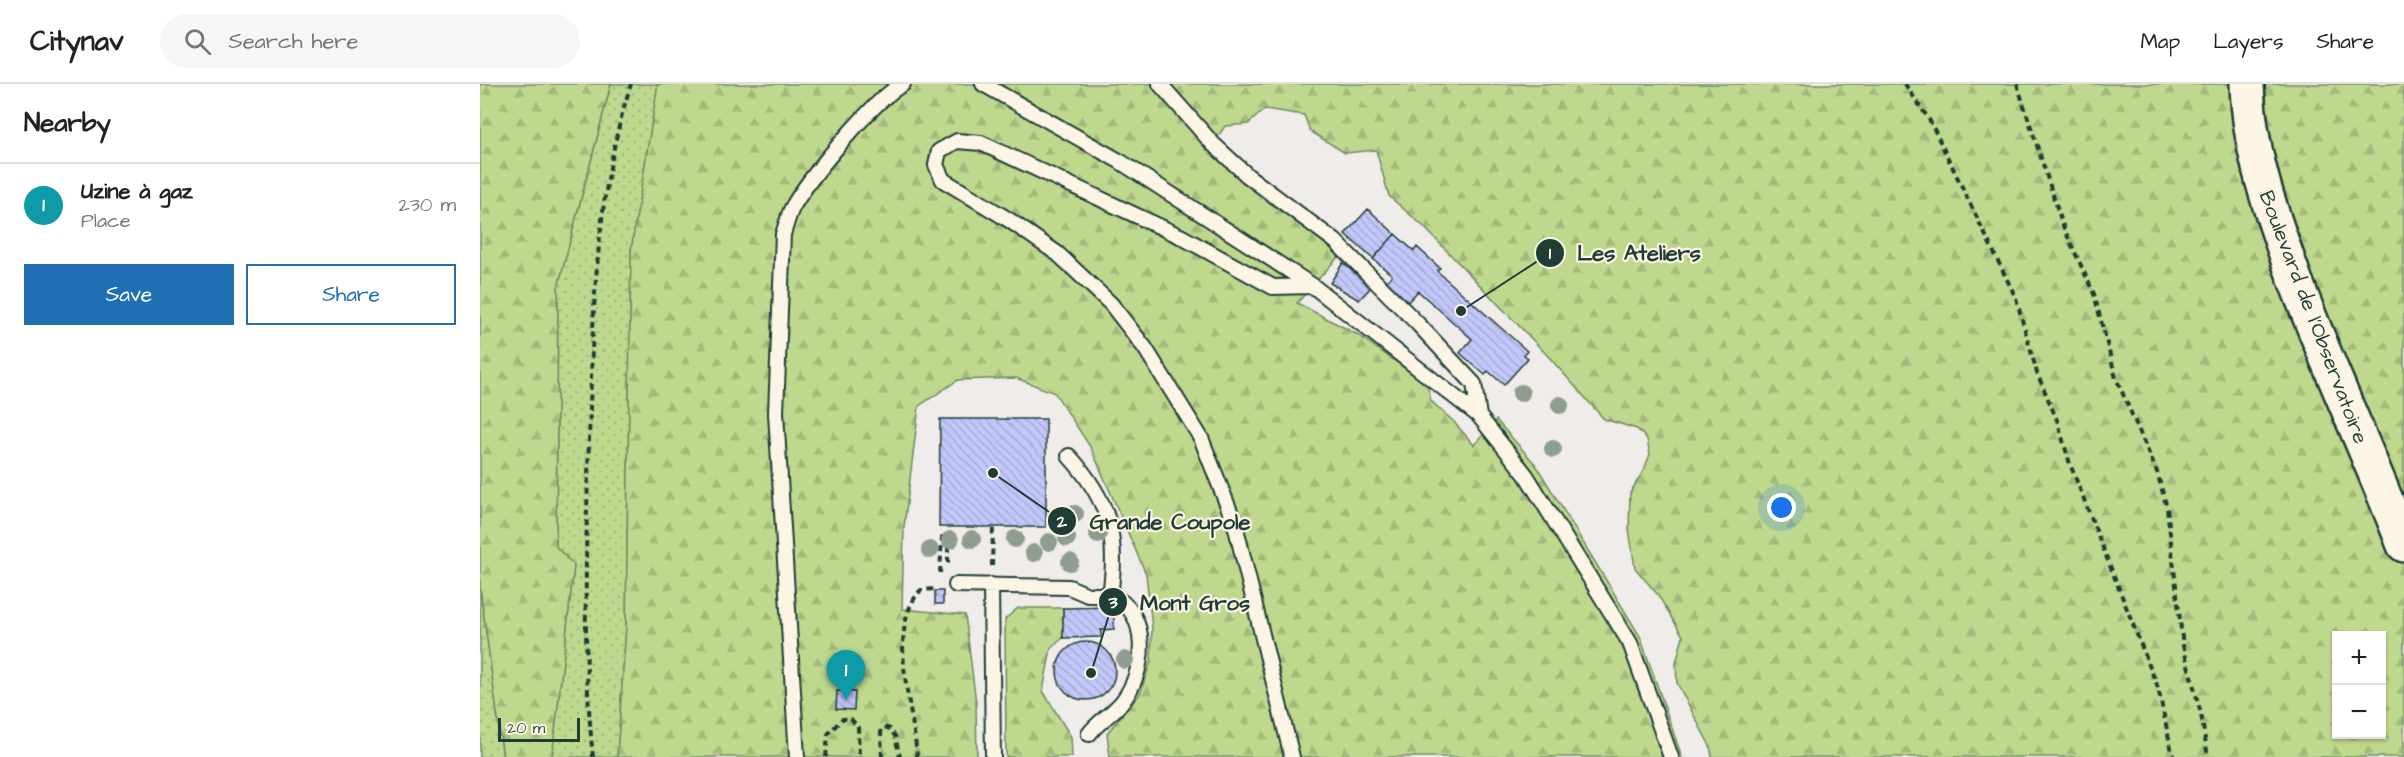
<!DOCTYPE html>
<html lang="en">
<head>
<meta charset="utf-8">
<style>
	body { margin:0; font-family:"Architects Daughter",sans-serif; background:#f6f6f6; color:#222 }
	.controls { position:absolute; right:18px; bottom:18px; display:grid; overflow:hidden; border-radius:0px; box-shadow:0 2px 4px #0004 }
	.controls button { width:54px; height:54px; display:grid; place-items:center; padding:0; border:0; border-bottom:2px solid #e0e0e0; background:#fff; color:#222; font:30px sans-serif }
	.scale { position:absolute; left:18px; bottom:15px; width:82px; box-sizing:border-box; padding-left:6px; border:3px solid #1f3d34; border-top:0; font-size:16px; line-height:21px; white-space:nowrap; color:#1f3d34; -webkit-text-stroke:4px #fcf5e5; paint-order:stroke }
	.you { position:absolute; left:1302px; top:424px; width:21px; height:21px; margin:-15px; border:4px solid #fff; border-radius:50%; background:#1a73e8; box-shadow:0 0 0 9px #1a73e833 }
	.badge { display:grid; place-items:center; width:39px; height:39px; border-radius:50%; background:#1f6fb2; color:#fff; font-size:20px; font-weight:700 }
	.pin { position:absolute; translate:-50% -50px; filter:drop-shadow(0 2px 3px #0008) }
	.pin::after { content:''; position:absolute; top:32px; width:21px; height:18px; background:inherit; clip-path:polygon(0 0,100% 0,50% 100%) }
	.list { margin:0; padding:0; list-style:none }
	h2 { display:flex; justify-content:space-between; align-items:center; height:78px; margin:0; padding:0 24px; font-size:26px }
	h2 small { font-size:20px; font-weight:400; color:#767676 }
	.list li { display:grid; grid-template-columns:39px 1fr auto; gap:18px; align-items:center; box-sizing:border-box; height:84px; padding:0 24px; border-top:2px solid #e0e0e0 }
	.list b { display:block; font-size:22px; white-space:nowrap }
	.list p { margin:0; font-size:20px; white-space:nowrap; color:#767676 }
	.list em { font-size:20px; font-style:normal; color:#767676 }
	.actions { display:flex; gap:12px; padding:18px 24px }
	.actions a { flex:1; padding:14px 0; border:2px solid #1f6fb2; border-radius:0px; text-align:center; font-size:21px; color:#1f6fb2 }
	.actions .main { background:#1f6fb2; color:#fff }
	.icon { flex:none; width:33px; height:33px; fill:none; stroke:currentColor; stroke-width:2; stroke-linecap:round; stroke-linejoin:round }
	.map { position:relative; flex:none; width:1924px; height:673px; overflow:hidden }
	header { display:flex; align-items:center; gap:36px; box-sizing:border-box; height:84px; padding:0 30px; background:#fff; border-bottom:2px solid #e0e0e0 }
	header strong { font-size:28px }
	nav { display:flex; gap:33px; margin-inline-start:auto; font-size:21px }
	.search { width:420px; height:54px; background:#f6f6f6; display:flex; align-items:center; gap:15px; box-sizing:border-box; padding:0 21px; border-radius:33px; color:#767676; font-size:22px }
	main { display:flex }
	aside { flex:1; background:#fff }
	.map>svg:first-child { display:block }
	.grass { fill:url(#grass-dots); stroke:#6e8a61; stroke-width:1.5 }
	.forest { fill:url(#forest-firs); stroke:#6e8a61; stroke-width:1.5; fill-rule:evenodd }
	.building { fill:url(#building-back-hatch); stroke:#1f3d34; stroke-width:1.5 }
	.lines { fill:none; stroke-linecap:round; stroke-linejoin:round }
	.service-casing { stroke:#1f3d34; stroke-width:18 }
	.secondary-casing { stroke:#1f3d34; stroke-width:38 }
	.path { stroke:#1f3d34; stroke-width:4; stroke-dasharray:6 4.5; stroke-linecap:butt }
	.service { stroke:#fcf5e5; stroke-width:14 }
	.secondary { stroke:#fcf5e5; stroke-width:33 }
	.tree { fill:#8f9d8f }
	.labels { text-anchor:middle; stroke-width:4.5; stroke-linejoin:round; paint-order:stroke }
	.street-label { font-size:21px; fill:#1f3d34; stroke:#fcf5e5 }
	.leader { fill:none; stroke:#1f3d34; stroke-width:2 }
	.callout-dot { fill:#1f3d34; stroke:#fcf5e5; stroke-width:2 }
	.mark-label { font-size:18px; text-anchor:middle; font-weight:bold; fill:#fff }
	.callout-label { font-size:22px; text-anchor:middle; font-weight:bold; fill:#1f3d34; stroke:#fcf5e5; stroke-width:4.5; stroke-linejoin:round; paint-order:stroke }
</style>
</head>
<body>
<header>
<strong>Citynav</strong>
<div class="search"><svg class="icon" aria-label="search" viewBox="0 0 24 24"><circle cx="10" cy="10" r="6"/><path d="M15 15l6 6"/></svg>Search here</div>
<nav><a>Map</a><a>Layers</a><a>Share</a></nav>
</header>
<main>
<aside>
<h2>Nearby<small></small></h2>
<ul class="list">
<li><span class="badge" style="background:#0f9aa8">1</span><div><b>Uzine à gaz</b><p>Place</p></div><em>230 m</em></li>
</ul>
<div class="actions"><a class="main">Save</a><a>Share</a></div>
</aside>
<div class="map">
<svg width="1924" height="673" viewBox="0 0 1924 673">
	<defs>
		<pattern id="grass-dots" width="8" height="8" patternUnits="userSpaceOnUse" patternTransform="scale(1.5)"><rect width="8" height="8" fill="#bed88e"/><path d="M2 2h.1M6 6h.1" fill="none" stroke="#a3ba7b" stroke-width="1.8" stroke-linecap="round"/></pattern>
		<pattern id="forest-firs" width="22" height="20" patternUnits="userSpaceOnUse" patternTransform="scale(1.5)"><rect width="22" height="20" fill="#bed88e"/><path d="M5 1l3.5 6h-7zM16 11l3.5 6h-7z" fill="#a3ba7b"/></pattern>
		<pattern id="building-back-hatch" width="6" height="6" patternUnits="userSpaceOnUse" patternTransform="scale(1.5)"><rect width="6" height="6" fill="#c2c7f9"/><path d="M-1 5l2 2M0 0l6 6M5-1l2 2" fill="none" stroke="#a6acd6"/></pattern>
	</defs>
	<rect width="100%" height="100%" fill="#f0ece9"/>
	<filter id="ink" filterUnits="userSpaceOnUse"><feTurbulence type="fractalNoise" baseFrequency=".0167" numOctaves="2"/><feDisplacementMap in="SourceGraphic" scale="12" xChannelSelector="R" yChannelSelector="G"/><feConvolveMatrix kernelMatrix="1 2 1 2 8 2 1 2 1" color-interpolation-filters="sRGB"/></filter>
	<g filter="url(#ink)">
		<path class="grass" d="M131 0H178L151 167 146 543 137 673H72L94 481 76 463 78 203Z
			M0 503 23 673H0Z"/>
		<path class="forest" d="M0 0H131L78 203 76 463 94 481 72 673H23L0 503Z
			M178 0H1924V673H1232L1230 662 1197 599 1196 579 1203 552 1178 511 1155 484 1149 445 1150 409 1164 386 1170 370 1167 355 1157 345 1124 335 1068 272 943 142 909 112 896 66 865 69 830 47 824 31 785 25 768 40 745 42 733 60 855 157 858 173 817 219 878 251 947 300 951 317 973 337 994 361 1016 336 1056 381 1160 552 1202 673H630L627 649 660 610 671 576 672 543 666 490 611 364 575 309 536 294 478 296 439 322 424 443 422 525 485 531 496 619 497 673H137L146 543 151 167ZM1856 552H1902V650H1856Z
			M538 524H583V554L571 564 563 607 591 653 592 673H526L525 535Z"/>
		<path class="building" d="M888 125 915 150 893 175 865 150Z
			M915 150 934 167 937 163 960 184 957 187 1047 267 1044 271 1048 274 1024 301 1008 287 1005 291 980 269 992 255 938 207 926 220 904 200 912 191 893 175Z
			M863 179 891 203 879 216 850 199Z
			M460 335H566V443H459Z
			M455 507H463V520H455Z
			M634 523V545L621 546V553L583 554V524Z
			M577 587a29 29 0 1 1 58 0a29 29 0 1 1-58 0Z
			M357 607 375 608 374 626 356 625Z"/>
		<g class="lines">
			<g class="service-casing">
				<path id="service" d="M503 0 641 78 833 202 999 332 1046 391 1150 559 1191 673
					M680 0 733 60 768 92 855 157 938 240 994 300 999 332
					M476 501 589 503 608 511H630C639 452 629 416 589 372
					M511 501 513 673
					M609 650C618 638 632 630 642 618 666 588 672 528 630 511
					M317 673 296 329 303 150C306 142 308 132 312 124 328 95 394 15 423 0
					M812 673 755 440 721 354 665 264 631 220 578 170 529 136 463 96 456 81 459 67 477 57 501 59 700 152 793 203 833 202"/>
			</g>
			<g class="secondary-casing">
				<path id="secondary" d="M1767 0C1769 67 1791 128 1813 190 1847 281 1889 370 1924 461"/>
			</g>
			<path class="path" d="M1425 0 1450 37 1536 214 1557 289 1577 336 1590 380 1678 604 1693 673
				M1537 0 1583 142 1614 210 1636 294 1677 388 1687 424 1703 562 1721 630 1728 673
				M512 482 513 443
				M460 489 462 453 468 452V483
				M113 673C102 568 106 461 109 355 113 237 114 114 151 0
				M346 673 348 650 362 635H371L378 643 379 673
				M402 673 401 648 404 643 410 645 415 652 420 673
				M437 673C434 626 405 544 441 506L456 505"/>
			<use href="#service" class="service"/>
			<use href="#secondary" class="secondary"/>
		</g>
		<g class="tree">
			<circle cx="1041" cy="309" r="9"/>
			<circle cx="1080" cy="321" r="9"/>
			<circle cx="1073" cy="365" r="9"/>
			<circle cx="595" cy="430" r="9"/>
			<circle cx="618" cy="451" r="9"/>
			<circle cx="587" cy="454" r="9"/>
			<circle cx="492" cy="455" r="9"/>
			<circle cx="535" cy="455" r="9"/>
			<circle cx="470" cy="456" r="9"/>
			<circle cx="569" cy="458" r="9"/>
			<circle cx="450" cy="466" r="9"/>
			<circle cx="554" cy="469" r="9"/>
			<circle cx="590" cy="478" r="9"/>
			<circle cx="645" cy="576" r="9"/>
		</g>
	</g>
	<g class="labels">
		<g class="street-label">
			<text transform="translate(1834 233) rotate(69)" y="7">Boulevard de l'Observatoire</text>
		</g>
	</g>
	<path class="leader" d="M981 227L1070 169M513 389L582 437M611 589L633 518"/>
	<g class="callout-dot">
		<circle cx="981" cy="227" r="6"/>
		<circle cx="513" cy="389" r="6"/>
		<circle cx="611" cy="589" r="6"/>
		<circle cx="1070" cy="169" r="15"/>
		<circle cx="582" cy="437" r="15"/>
		<circle cx="633" cy="518" r="15"/>
	</g>
	<g class="mark-label">
		<text x="1070" y="175">1</text>
		<text x="582" y="443">2</text>
		<text x="633" y="524">3</text>
	</g>
	<g class="callout-label">
		<text x="1159" y="176">Les Ateliers</text>
		<text x="690" y="445">Grande Coupole</text>
		<text x="715" y="526">Mont Gros</text>
	</g>
</svg>
<div class="controls">
<button>+</button>
<button>−</button>
</div>
<div class="scale">20 m</div>
<div class="you"></div>
<div class="pin badge" style="left:366px;top:616px;background:#0f9aa8">1</div>
</div>
</main>
</body>
</html>
